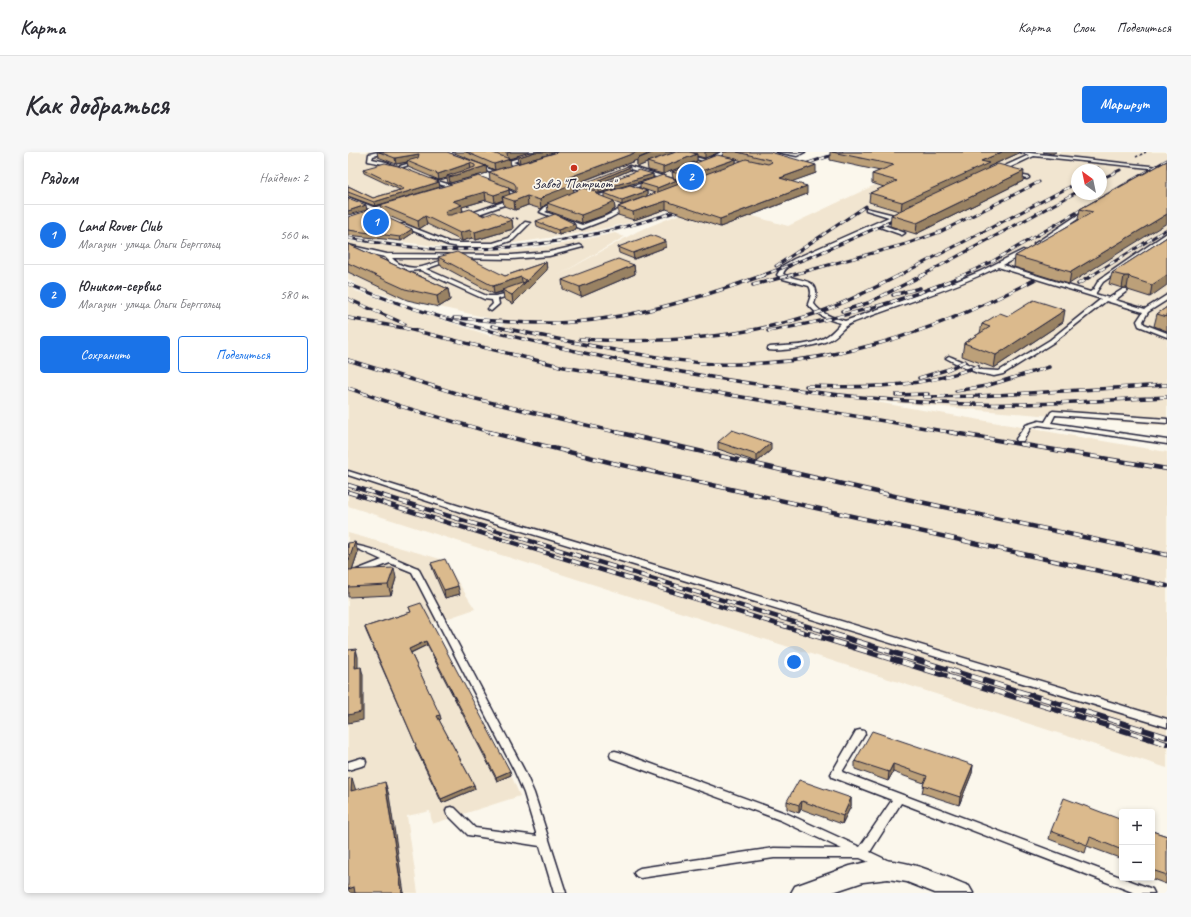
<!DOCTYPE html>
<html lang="ru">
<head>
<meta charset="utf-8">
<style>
	body { margin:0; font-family:Caveat,sans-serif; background:#f7f7f7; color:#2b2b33 }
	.controls { position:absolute; right:12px; bottom:12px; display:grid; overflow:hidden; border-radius:4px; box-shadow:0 2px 6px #0003 }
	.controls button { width:36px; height:36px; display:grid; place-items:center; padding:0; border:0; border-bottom:1px solid #e1e1e2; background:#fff; color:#2b2b33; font:20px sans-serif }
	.compass { position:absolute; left:723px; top:12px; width:36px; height:36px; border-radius:50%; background:#fff; box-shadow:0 2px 6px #0003; rotate:327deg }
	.you { position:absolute; left:446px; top:510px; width:14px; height:14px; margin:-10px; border:3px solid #fff; border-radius:50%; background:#1a73e8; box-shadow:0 0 0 6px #1a73e833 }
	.badge { display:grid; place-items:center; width:26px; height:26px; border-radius:50%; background:#1a73e8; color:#fff; font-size:13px; font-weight:700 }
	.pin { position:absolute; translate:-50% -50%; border:2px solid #fff; box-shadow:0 1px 4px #0006 }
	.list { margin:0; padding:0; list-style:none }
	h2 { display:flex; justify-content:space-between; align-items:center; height:52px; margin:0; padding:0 16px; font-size:17px }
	h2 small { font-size:13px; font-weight:400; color:#7c7c81 }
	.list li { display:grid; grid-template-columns:26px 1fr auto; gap:12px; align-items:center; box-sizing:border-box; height:60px; padding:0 16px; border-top:1px solid #e1e1e2 }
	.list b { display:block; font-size:15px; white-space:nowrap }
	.list p { margin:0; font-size:13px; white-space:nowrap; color:#7c7c81 }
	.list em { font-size:13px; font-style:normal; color:#7c7c81 }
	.actions { display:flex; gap:8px; padding:12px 16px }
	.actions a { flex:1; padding:9px 0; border:1px solid #1a73e8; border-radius:4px; text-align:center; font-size:14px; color:#1a73e8 }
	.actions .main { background:#1a73e8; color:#fff }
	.map { position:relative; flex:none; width:819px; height:741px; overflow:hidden; border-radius:4px }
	header { display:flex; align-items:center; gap:24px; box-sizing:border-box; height:56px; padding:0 20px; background:#fff; border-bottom:1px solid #e1e1e2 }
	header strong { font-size:19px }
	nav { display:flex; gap:22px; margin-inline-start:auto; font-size:14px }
	.intro { display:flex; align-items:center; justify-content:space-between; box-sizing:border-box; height:96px; padding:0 24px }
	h1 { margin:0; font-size:28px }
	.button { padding:10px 18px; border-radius:4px; background:#1a73e8; color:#fff; font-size:14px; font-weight:700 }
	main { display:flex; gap:24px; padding:0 24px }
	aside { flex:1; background:#fff; border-radius:4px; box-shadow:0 2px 6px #0003 }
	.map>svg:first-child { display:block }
	.built { fill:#f1e5d0; fill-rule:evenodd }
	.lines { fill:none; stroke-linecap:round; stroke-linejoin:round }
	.lane-casing { stroke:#22223b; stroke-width:3 }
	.street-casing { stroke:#22223b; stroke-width:3 }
	.path { stroke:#22223b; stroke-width:1.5; stroke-dasharray:2.5 2; stroke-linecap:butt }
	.lane { fill:#fbf7ec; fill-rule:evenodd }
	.street { fill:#fbf7ec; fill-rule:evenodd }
	.rail-far3-casing { stroke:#22223b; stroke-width:3 }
	.rail-far2-casing { stroke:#22223b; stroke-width:3.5 }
	.rail-far1-casing { stroke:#22223b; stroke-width:4.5 }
	.rail-casing { stroke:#22223b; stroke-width:5.5 }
	.rail-far3 { stroke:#fbf7ec; stroke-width:2; stroke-dasharray:5.5; stroke-linecap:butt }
	.rail-far2 { stroke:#fbf7ec; stroke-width:2.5; stroke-dasharray:7; stroke-linecap:butt }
	.rail-far1 { stroke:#fbf7ec; stroke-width:3; stroke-dasharray:9; stroke-linecap:butt }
	.rail { stroke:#fbf7ec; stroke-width:4; stroke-dasharray:12; stroke-linecap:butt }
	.wall { fill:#bca079; stroke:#22223b; fill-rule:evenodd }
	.shaded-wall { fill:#998263; stroke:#22223b }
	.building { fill:#dbba8d; stroke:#22223b }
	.poi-dot { fill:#c8321e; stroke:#fbf7ec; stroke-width:1.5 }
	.labels { text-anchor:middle; stroke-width:3.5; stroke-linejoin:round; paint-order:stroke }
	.far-poi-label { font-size:14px; fill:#22223b; stroke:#fbf7ec }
</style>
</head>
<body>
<header>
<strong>Карта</strong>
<nav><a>Карта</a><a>Слои</a><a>Поделиться</a></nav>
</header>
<div class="intro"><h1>Как добраться</h1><a class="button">Маршрут</a></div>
<main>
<aside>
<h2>Рядом<small>Найдено: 2</small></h2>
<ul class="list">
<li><span class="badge">1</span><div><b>Land Rover Club</b><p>Магазин · улица Ольги Берггольц</p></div><em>560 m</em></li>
<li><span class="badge">2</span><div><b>Юником-сервис</b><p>Магазин · улица Ольги Берггольц</p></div><em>580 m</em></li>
</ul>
<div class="actions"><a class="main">Сохранить</a><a>Поделиться</a></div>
</aside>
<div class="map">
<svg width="819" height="741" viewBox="0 0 819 741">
	<rect width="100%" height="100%" fill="#fbf7ec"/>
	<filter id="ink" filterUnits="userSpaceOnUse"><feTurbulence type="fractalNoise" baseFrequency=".025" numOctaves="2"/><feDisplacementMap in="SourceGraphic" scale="8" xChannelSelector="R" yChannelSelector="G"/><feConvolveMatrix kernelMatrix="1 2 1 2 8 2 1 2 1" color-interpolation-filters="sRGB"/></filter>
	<g filter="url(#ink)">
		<path class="built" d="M0 0H82L133 21 0 63Z
			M238 0H406L355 46 286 70 240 80 147 94H88L0 84V73Z
			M597 0H819V274L516 248 819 300V616L0 354V132L8 139 143 184 158 170 16 138 0 127V88L7 90 120 99 170 98 214 92 267 81 276 85 209 124 290 79 359 51 440 74ZM729 18H753V42H729Z
			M0 381 96 408 127 457 83 472 163 623 172 644 84 672 82 659 59 664 70 741H0Z"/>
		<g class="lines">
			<g class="lane-casing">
				<path id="lane" d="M30 0H38L25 4 24 7 38 10 49 15 69 9 71 10 48 17 35 12 20 9 21 2Z
					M190 0H197L165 10 176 14V16H172L158 10Z
					M323 0H330L361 9 359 10Z
					M373 0H378L366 8H362V6Z
					M429 0 448 2 457 0 449 4Z
					M672 0 811 15 819 12V15L811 17 686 4 652 20H648V18L681 3Z
					M129 13 153 21V22L149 23 127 15V14Z
					M281 14 341 32V33L334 35V33L279 16V15Z
					M666 22 681 25V26L679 27 664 24V22Z
					M83 27 106 34V35L104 36 81 29V28Z
					M302 29H304V31L277 38 275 37Z
					M151 35H155L168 42V49L122 65H118V63L164 47V44L151 37Z
					M220 36 251 43 266 39 268 40 251 46 220 38Z
					M0 45 30 57V58L26 59 0 48Z
					M208 50 212 51 197 60 234 73 258 64 278 54 282 55 262 66 234 77 192 60 198 54Z
					M518 56 546 63 555 61V63L533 72 557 81 554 83 529 74 450 109C444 113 437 115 435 122 451 131 476 124 466 152 473 162 486 166 497 169L609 129 631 120 675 98 677 99V101L655 113 742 140 745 138 751 128 819 81V85L755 130 747 142 761 146 775 137H779V139L767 148 797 157 819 143V148L800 160 795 169 796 172 819 181V185L791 174 789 169 795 160 758 149 706 190 655 222 646 224 630 221 617 216 598 206 601 204 603 205 634 218 651 219 702 188 753 147 650 115C603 138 553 152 504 171 495 174 491 183 483 187 472 194 432 200 420 198V196L422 195C440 193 463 195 479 184 484 181 488 176 493 171 480 168 468 163 460 152 462 146 465 140 461 134L435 127 429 123 434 114 446 107 541 65 518 58Z
					M739 57 743 58 691 93 686 92Z
					M177 70 182 71 165 88 145 95H111L100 93 51 73 56 72 101 90 111 91H145L161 86Z
					M0 93 39 102 164 103 201 100 232 93 235 95 201 104 164 107 103 106V108L78 117 139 144H147L167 140V142L150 147 151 152 143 159 140 157 145 152 144 148 136 147 72 118 60 119 51 117 44 112 37 105 0 97ZM44 106H99C80 114 60 123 44 106Z
					M705 259 819 267V271L707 263 703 271 819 288V292L691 273 683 275 675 289H669L668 287 678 273 691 269 697 270 703 260Z
					M0 319 137 362 819 567V575L131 366 0 323Z
					M0 393C22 393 49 408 70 416L71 418 176 618 186 641 218 741H206L192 694 120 683 99 662 98 659 99 656 103 655 107 656 127 676 189 684 176 641 166 618 64 420 42 411 11 423 0 425V419H6L34 408 10 397H0Z
					M512 578 516 579 517 582 494 620 804 737 806 741H787L553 651 522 700 541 709 543 712 541 715 537 717 512 706H426L292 726 288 724 286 721 288 718 292 716 426 696 494 697 432 668 263 606 262 603 263 600 267 599 271 600 440 662 512 695 544 648 484 625 483 622 508 579Z
					M13 606 17 607 18 610 17 613 0 618V610Z"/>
			</g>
			<g class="street-casing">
				<path id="street" d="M53 48 58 51 56 53 28 61 23 58 25 56Z
					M527 708C561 707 591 722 621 734L625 741H587L559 730 540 727 515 730 482 741H443L447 734 502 714Z"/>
			</g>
			<path class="path" d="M788 5 798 0
				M159 67 168 66 172 68"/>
			<use href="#lane" class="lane"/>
			<use href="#street" class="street"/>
			<g class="rail-far3-casing">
				<path id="rail-far3" d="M451 14 494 0
					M747 18 750 16
					M753 27 772 18
					M0 86C28 91 56 95 85 97 172 101 257 84 339 56
					M428 114 518 54
					M413 124 470 102 549 67
					M440 124 558 92 592 80 691 30
					M550 124 729 31
					M573 124 729 40
					M613 124 645 109 819 8
					M743 124 819 77"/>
			</g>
			<g class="rail-far2-casing">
				<path id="rail-far2" d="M0 132C78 165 159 184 241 202 365 228 491 248 618 252 685 254 752 248 819 245
					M730 132 745 123
					M405 133 443 123
					M545 143 572 136
					M0 147 57 172
					M494 159 520 151 575 123
					M0 166 56 176 216 215 607 281
					M106 166C139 168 173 172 206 171 278 169 349 147 416 123
					M144 174C197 184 249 196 302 204 323 207 346 211 368 212 484 215 584 181 686 128
					M420 179C488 168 552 150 616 123
					M232 187C313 192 395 187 472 160 500 150 526 136 552 123
					M0 208 124 246 272 281
					M571 226 601 217 617 209
					M458 234C517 236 575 236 630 214
					M0 236 52 254 145 281
					M608 239 638 234 701 215
					M548 243 580 242
					M576 245 630 244 819 233"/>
			</g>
			<g class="rail-far1-casing">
				<path id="rail-far1" d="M141 280 265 311 819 434
					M268 280 577 351 819 403
					M601 280 819 317
					M0 333 488 483
					M0 340 465 483"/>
			</g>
			<g class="rail-casing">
				<path id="rail" d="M462 482 819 592
					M485 482 819 585"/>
			</g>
			<use href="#rail-far3" class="rail-far3"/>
			<use href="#rail-far2" class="rail-far2"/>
			<use href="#rail-far1" class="rail-far1"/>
			<use href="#rail" class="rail"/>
		</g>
		<path class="wall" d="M29 0H99L138 14 139 21 102 31H100L99 26 91 28 60 15 59 10 48 12 30 5Z
			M104 0H209L172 11 170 10 169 5 161 7 163 14 210 0H372L357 6 349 4V9L315 22 300 18 299 11 289 15V8L225 33 226 40 233 37H232V33L282 18 255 30 257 31 305 22V26L251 41H247L248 42 256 46V41L299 39V44L307 41 292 36V31L330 33 338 29 325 26 324 20 375 4V0H422L468 21 444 29 459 42 372 75 318 57 286 68 270 63V55L274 53 266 50 267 57 257 63 234 71 200 59 199 52 197 53 193 57 180 53 167 58 156 54 155 48 147 51 138 48 114 55 115 59 164 68 165 77 128 88 124 86 114 89 79 72 71 77 34 61 32 53 142 28 141 20 147 18ZM388 7 394 9 388 11ZM160 36 167 39 168 40 162 42Z
			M482 0H671V1L640 15V17L675 29 568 82 542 74 543 63 551 59 521 50 522 41 536 35 524 31V22L532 19 482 8Z
			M695 0H708L704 2Z
			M819 9 721 132 666 115 667 104 731 68 730 67 732 57Z
			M15 17 91 30 92 35 27 54 0 44V34L25 46 52 38 16 21Z
			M0 65 64 77 65 81 53 89 0 83Z
			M188 69 228 77 211 83 189 74Z
			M819 85 802 145 780 138 779 136H774L761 132 764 121Z
			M0 92 100 137 102 148 91 155 59 148 0 120Z
			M270 95H318L286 107 271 101Z
			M90 105 157 124 198 110 199 118 165 152 156 147 155 140 146 142 92 113Z
			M286 113 287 122 233 145 215 137 214 128Z
			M819 155V179L806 174 809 162Z
			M660 164 715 170 646 216 614 204 616 191 632 181 634 172Z
			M370 290 423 298 409 310 370 297Z
			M0 391 10 400 4 418H1L48 426 43 443 0 445Z
			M83 411 112 442 97 446 85 418Z
			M61 455 162 619 163 623 149 629 79 493 63 501 93 567 91 568 126 633 127 637 94 651 68 597 67 593H68L18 479 17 475 63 460Z
			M507 609 625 613 624 621 611 653 574 641 576 631 545 620 540 629 507 617Z
			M503 646V654L494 672 453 657 451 661 439 657V649Z
			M774 668V707L739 694 737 701 701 687 703 679Z
			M804 679 819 684 818 732 802 726H804Z"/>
		<path class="shaded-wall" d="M163 0H185L169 4V5L160 7 159 1Z
			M187 0H209L172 11 171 5Z
			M289 0H330L299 10V11L289 15V8L219 35 225 33 226 41 197 53 193 57 192 48 196 44 218 30 219 26Z
			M357 0H372L357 6Z
			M654 0H671V1L640 15V20L566 52H563L562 55 553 60 554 50 633 9Z
			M71 2 72 8 59 9V10L48 12 47 6Z
			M349 2V9L315 22V15Z
			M162 7 163 14 147 18 146 12Z
			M388 7V12L339 29V24Z
			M122 11 123 18 99 24V26L91 28 90 22Z
			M468 13V21L432 34V26Z
			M138 14 139 21 102 31 101 25Z
			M282 15V18L252 31 251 28Z
			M676 19 675 29 568 82 569 71Z
			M305 22V26L251 41V38Z
			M329 28 330 33 309 41V36Z
			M91 30 92 35 27 54 26 50Z
			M459 34V42L372 75V67Z
			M161 38 162 46 154 45 155 48 147 51 146 43Z
			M299 39V44L274 53V48Z
			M137 40 138 48 114 55 115 61 99 67 97 59 105 49Z
			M179 44 180 53 167 58 166 49Z
			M266 49 267 57 257 63 234 71 233 63Z
			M318 49V57L286 68 285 60Z
			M18 53 19 58 0 63V59Z
			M819 62V71L721 132 723 120Z
			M77 64 79 72 71 77 70 69Z
			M164 68 165 77 128 88 127 80Z
			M227 72 228 77 211 83 210 78Z
			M64 77 65 81 53 89 52 85Z
			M122 78 124 86 114 89 112 81Z
			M318 89V95L286 107 285 101Z
			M198 110 199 118 165 152 164 143 154 138 155 139 146 142 145 134 173 125 175 133Z
			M286 113 287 122 233 145 232 135Z
			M819 123V133L802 145 804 133Z
			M776 124H781L779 136H774Z
			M100 137 102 148 91 155 89 144Z
			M717 158 715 170 646 216 648 203Z
			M423 291V298L409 310V303Z
			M7 390 10 400 4 418 0 419V408Z
			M46 416 48 426 43 443 40 433Z
			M110 434 112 442 97 446 96 438Z
			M78 489 79 493 62 501 61 497Z
			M8 497 10 505V524L7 516Z
			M13 515 15 523V568L0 571V563Z
			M92 563 93 567 90 568 89 564Z
			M545 612V620L540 629 541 620Z
			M625 613 624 621 611 653 612 645Z
			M162 619 163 623 149 629 148 625Z
			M4 626 8 639H3Z
			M37 630 41 643 56 741H54Z
			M126 633 127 637 94 651 93 647Z
			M503 646V654L494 672 495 664Z
			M454 649 453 657 451 661V653Z
			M6 735 9 741H0V737Z"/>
		<path class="building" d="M31 0H99L138 14 101 25 99 24 127 15V13L122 11 90 22 59 9 70 6 71 2 47 6Z
			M118 0H142L162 7 146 12Z
			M182 0H187L171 5 169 4Z
			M210 0H289L219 26 218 30 225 33 196 44 192 48 179 44 166 49 154 45 168 40V34L166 31 141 20Z
			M304 0H307L289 7Z
			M328 0H341L349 2 315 15 299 10Z
			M389 0H422L468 13 432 26 459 34 372 67 318 49 285 60 270 55 398 7 420 12 424 10 422 8Z
			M484 0H654L633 9 641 11 554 50 522 41 549 29 524 22 546 13Z
			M369 3 388 7 339 24 324 20Z
			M819 9V62L723 120 667 104 745 60 732 57Z
			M37 11 50 14 91 30 26 50 0 40V34L25 46 56 37 15 17Z
			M650 12 676 19 569 71 543 63 566 52H563Z
			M280 14 282 15 251 28 252 30 257 31 291 18 305 22 251 38 232 33Z
			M315 23 329 28 309 36 292 31Z
			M131 24 160 35 161 38 146 43 137 40 105 49 114 53 97 59 98 63H103L122 57 136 64 146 60 164 68 127 80 122 78 112 81 77 64 70 69 32 53Z
			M282 33 299 39 274 48 256 41Z
			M235 36 247 39 248 42 266 49 257 54 233 63 199 51Z
			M0 46 18 53 0 59Z
			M22 58 64 77 52 85 0 78V65Z
			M207 62 227 72 210 78 188 69Z
			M303 83 318 89 285 101 270 95Z
			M819 85V123L804 133 783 126 781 124H776L764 121Z
			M0 92 100 137 89 144 57 137 0 111Z
			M109 100 157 124 198 110 164 143 154 138 177 130 178 128 173 125 145 134 90 105Z
			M270 107 286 113 232 135 214 128Z
			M686 148 717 158 648 203 616 191 642 175 634 172 652 161 660 164Z
			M819 155V165L809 162Z
			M384 278 423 291 409 303 370 290Z
			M7 390 1 408H0V391Z
			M97 407 110 434 96 438 83 411Z
			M46 416 40 433 0 435V418Z
			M73 451 162 619 148 625 78 489 61 497 92 563 89 564 126 633 93 647 67 593H68L17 475 63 460 61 455Z
			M8 497 7 516 13 515V560L0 563V498Z
			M524 579 625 613 612 645 575 633 579 624 545 612 541 620 507 609Z
			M4 626 3 639 37 630 54 741H7L6 735 0 737V627Z
			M451 628 503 646 495 664 454 649 451 653 439 649Z
			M716 646 774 668V698L742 685 739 693 703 679Z
			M804 679 819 684V723L804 718Z"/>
	</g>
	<circle class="poi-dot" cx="226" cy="16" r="4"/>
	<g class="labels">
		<g class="far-poi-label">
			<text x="226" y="36">Завод "Патриот"</text>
		</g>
	</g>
</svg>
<div class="controls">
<button>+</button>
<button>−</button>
</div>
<svg class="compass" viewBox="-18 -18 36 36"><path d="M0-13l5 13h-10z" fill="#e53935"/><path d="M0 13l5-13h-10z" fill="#7c7c81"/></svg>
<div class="you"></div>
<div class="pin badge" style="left:28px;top:70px">1</div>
<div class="pin badge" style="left:343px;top:25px">2</div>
</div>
</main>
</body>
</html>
